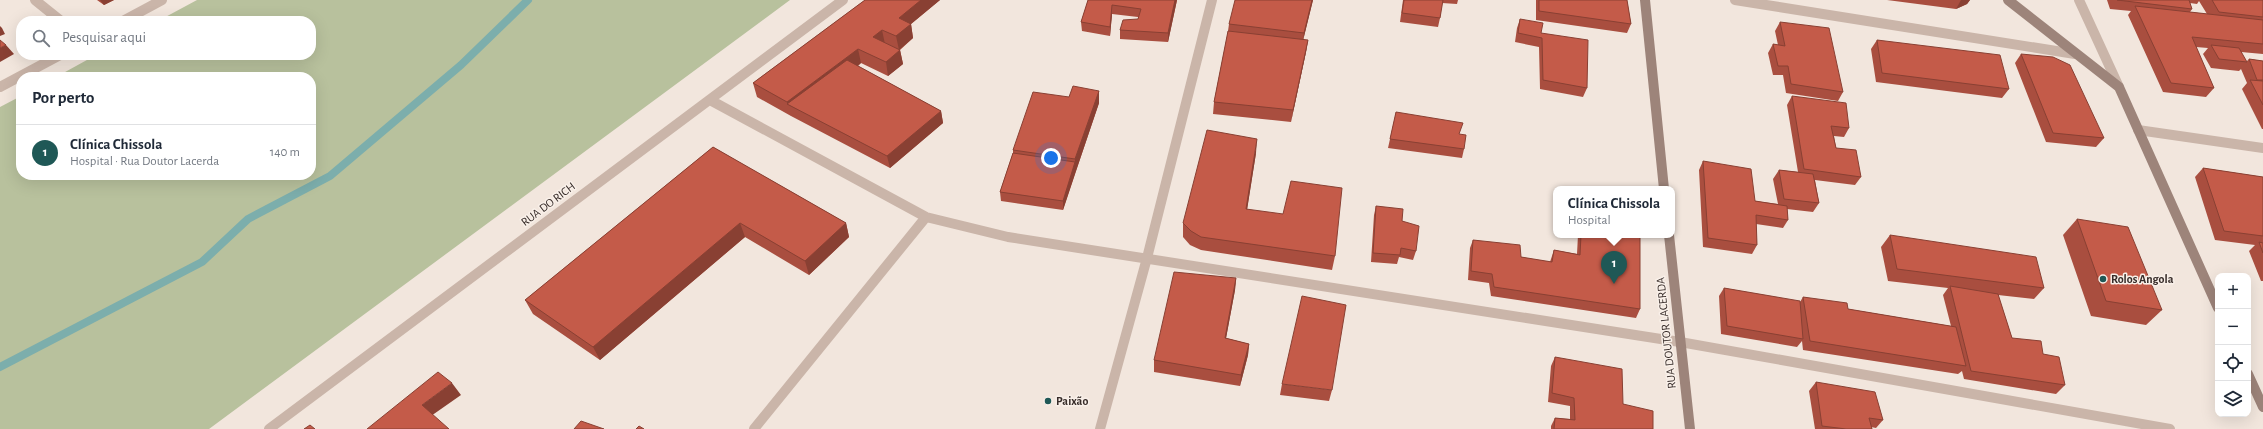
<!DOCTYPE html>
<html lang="pt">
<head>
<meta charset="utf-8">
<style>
	body { margin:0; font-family:"Alegreya Sans",sans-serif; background:#f2f2f3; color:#1f2937 }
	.controls { position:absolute; right:12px; bottom:12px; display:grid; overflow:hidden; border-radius:8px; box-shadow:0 4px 16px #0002 }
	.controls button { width:36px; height:36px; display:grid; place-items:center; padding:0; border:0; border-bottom:1px solid #e0e1e3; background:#fff; color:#1f2937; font:20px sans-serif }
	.you { position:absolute; left:1051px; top:158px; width:14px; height:14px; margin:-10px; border:3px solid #fff; border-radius:50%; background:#1a73e8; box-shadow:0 0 0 6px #1a73e833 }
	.badge { display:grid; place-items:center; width:26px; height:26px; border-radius:50%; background:#1f5856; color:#fff; font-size:13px; font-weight:700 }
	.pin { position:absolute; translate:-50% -33px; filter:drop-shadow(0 1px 2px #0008) }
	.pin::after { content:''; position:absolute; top:21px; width:14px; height:12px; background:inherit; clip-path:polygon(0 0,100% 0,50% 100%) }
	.popup { position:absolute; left:1553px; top:186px; width:122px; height:52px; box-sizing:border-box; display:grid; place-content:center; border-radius:8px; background:#fff; filter:drop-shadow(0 1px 3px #0005); font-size:13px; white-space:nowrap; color:#747a83 }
	.popup b { font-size:15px; color:#1f2937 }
	.popup::after { content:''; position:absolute; left:50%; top:100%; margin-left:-8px; border:8px solid transparent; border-top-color:#fff }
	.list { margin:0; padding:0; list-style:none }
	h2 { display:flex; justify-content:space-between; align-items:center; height:52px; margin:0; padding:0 16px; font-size:17px }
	h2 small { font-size:13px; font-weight:400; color:#747a83 }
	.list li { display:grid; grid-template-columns:26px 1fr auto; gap:12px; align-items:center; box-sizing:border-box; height:56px; padding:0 16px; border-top:1px solid #e0e1e3 }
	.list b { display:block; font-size:15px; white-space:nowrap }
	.list p { margin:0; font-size:13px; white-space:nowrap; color:#747a83 }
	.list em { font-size:13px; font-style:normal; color:#747a83 }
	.icon { flex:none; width:22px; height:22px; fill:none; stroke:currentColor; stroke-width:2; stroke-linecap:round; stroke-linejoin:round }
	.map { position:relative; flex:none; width:2263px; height:429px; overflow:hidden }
	.search { position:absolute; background:#fff; box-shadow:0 4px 16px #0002; left:16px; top:16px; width:300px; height:44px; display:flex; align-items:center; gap:10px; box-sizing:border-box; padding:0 14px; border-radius:16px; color:#747a83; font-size:15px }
	.panel { position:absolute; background:#fff; box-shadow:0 4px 16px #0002; left:16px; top:72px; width:300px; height:108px; border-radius:16px }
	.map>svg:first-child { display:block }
	.green { fill:#b8c19d }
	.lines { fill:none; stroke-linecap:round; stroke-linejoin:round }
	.stream { stroke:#7caeac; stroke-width:8 }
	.minor { stroke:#cab5a9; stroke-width:10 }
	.tertiary { stroke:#cab5a9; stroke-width:10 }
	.secondary { stroke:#9d847a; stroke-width:10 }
	.wall { fill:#a94e3f; fill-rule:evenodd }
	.shaded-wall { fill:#894033 }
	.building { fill:#c45b49; stroke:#894033 }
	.poi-dot { fill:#1f5856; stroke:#f9f0e9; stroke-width:1.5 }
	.labels { text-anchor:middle; stroke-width:3; stroke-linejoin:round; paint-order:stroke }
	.street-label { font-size:12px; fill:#372c29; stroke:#f9f0e9 }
	.poi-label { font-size:12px; font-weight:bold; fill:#372c29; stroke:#f9f0e9; text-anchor:start }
</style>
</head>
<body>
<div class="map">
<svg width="2263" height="429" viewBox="0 0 2263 429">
	<rect width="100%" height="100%" fill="#f2e6dd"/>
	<path class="green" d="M197 0H790L209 429H0V107L21 96V175H311V77H56L96 55H311V21H158Z"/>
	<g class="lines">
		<path class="stream" d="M0 367 202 262 248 219 330 176 461 65 528 0"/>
		<path class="minor" d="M35 0 61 21
			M1735 0 2075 54
			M2079 0 2119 87
			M123 21 162 0
			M0 87 60 55
			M710 100 926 217 1008 237 1680 342 2170 429
			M2138 130 2263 148
			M269 429 843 0
			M754 429 926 217"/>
		<path class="tertiary" d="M1100 429 1147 258 1212 0"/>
		<path class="secondary" d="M1645 0 1664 189
			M2008 0 2119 87 2218 308
			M1669 235 1690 429
			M2248 374 2263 407"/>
	</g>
	<path class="wall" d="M97 0H114L104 5Z
		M865 0H940L911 24 913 38 900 50 903 64 888 76 861 63 858 66 941 111 943 123 890 168 791 116 757 97 753 83Z
		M1088 0H1177L1168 42 1120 39V30L1138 19V17L1112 14 1110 36 1082 31 1081 22Z
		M1313 0 1303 40H1308L1306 52 1291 122 1213 114 1214 102 1228 31 1229 24Z
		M1403 0H1458L1457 4 1442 3 1440 18 1438 27 1400 22Z
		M1536 0H1627L1631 24 1627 33 1536 20Z
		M1887 0H1970L1967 4 1956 9Z
		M2107 0H2263V54L2241 52 2246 62 2249 59 2263 61V129H2262L2242 89 2247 83 2241 69 2239 71 2211 68 2203 54 2208 48 2196 47 2214 88 2206 97 2163 92 2128 15 2131 11 2110 9ZM2199 1 2207 14 2190 12 2192 9 2190 3 2197 4Z
		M1520 19 1541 33 1587 88 1583 97 1540 89 1539 47 1515 42 1517 28Z
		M1780 22 1843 92 1838 101 1786 93 1783 75H1773L1768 53 1773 44 1778 45 1775 31Z
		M1877 40 2009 89 2002 98 1876 82 1871 49Z
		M2021 54 2104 138 2096 147 2046 142 2015 63Z
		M1099 91V103L1076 171 1063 210 1001 201 1000 192 1013 153V150L1069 97Z
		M1792 96 1849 128 1844 137 1834 136 1836 148 1861 177 1855 185 1815 180 1819 203 1813 212 1787 209 1788 220 1783 228 1756 224 1757 245 1752 254 1703 247 1699 170 1703 161 1755 201 1778 204 1773 179 1779 170 1798 172 1787 105Z
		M1396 112 1464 149 1462 158 1388 148Z
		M713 147 846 223 849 237 809 275 745 237 600 360 533 314 525 300Z
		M1256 153 1247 209 1335 256 1332 270 1201 250 1190 245 1183 237V223Z
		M2203 168 2263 177V281H2261L2249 251 2255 245 2215 240 2195 177Z
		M1376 206 1402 221 1416 251 1413 260 1399 257 1397 264 1371 262 1374 215Z
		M2077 219 2162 310 2146 325 2091 316 2063 235Z
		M1578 235H1640V309L1636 318 1491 296 1489 283 1468 280 1470 248 1473 240 1521 257 1550 262 1554 250 1577 254Z
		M1890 235 2044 288 2034 299 1998 295 2012 338 2043 354 2065 385 2056 394 1964 379 1962 371 1958 374 1803 350 1802 341 1797 347 1721 334 1719 296 1724 288 1800 302 1803 297 1848 309 1951 326 1943 295 1948 288 1888 281 1881 247Z
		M1236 278 1235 290 1226 338 1249 344 1248 355 1240 386 1154 372V360Z
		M1555 357 1623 404 1653 429H1551V426L1555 418 1570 419V406L1548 402 1551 366Z
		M1816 382 1883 420 1876 428 1871 427 1872 429H1815L1809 391Z
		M1282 384 1332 390 1329 401 1280 395Z"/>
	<path class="shaded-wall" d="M100 0H114L104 5Z
		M921 0H940L911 24 913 38 899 50 896 36 899 18Z
		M1175 0H1177L1168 42V33Z
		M1312 0H1313L1302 45 1304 33Z
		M1961 0H1970L1967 4 1956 9Z
		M1112 5V14L1110 36V27Z
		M0 26 2 28 5 34 0 36Z
		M882 30 885 44 873 37Z
		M1308 40 1306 52 1291 122 1293 110Z
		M6 45 14 54 0 62V48Z
		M858 49 861 63 799 110 787 104V102Z
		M900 50 903 64 888 76 886 62Z
		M1099 91V103L1076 171 1063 210V201L1075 162V159Z
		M941 111 943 123 890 168 887 156Z
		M1257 139 1256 153 1245 223 1246 209Z
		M740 223 745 237 600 360 593 347Z
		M846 223 849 237 809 275 805 261Z
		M1236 278 1235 290 1224 349 1225 338Z
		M1249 344 1248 355 1240 386 1241 375Z
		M452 383 461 395 431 416 422 405Z"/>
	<path class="building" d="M865 0H921L899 18 911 24 896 36 882 30 873 37 900 50 886 62 858 49 787 102 753 83Z
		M1088 0H1175L1168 33 1120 30 1123 20 1138 19 1141 9 1112 5 1110 27 1081 22Z
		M1235 0H1312L1304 33 1229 24Z
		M1404 0H1443L1440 18 1402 13Z
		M1539 0H1627L1631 24 1539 11Z
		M2117 0H2189L2192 9Z
		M2212 0H2263V17L2219 12Z
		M2135 6 2263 20V44L2192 37 2214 88 2171 83Z
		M1520 19 1543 23 1541 33 1588 40 1587 88 1543 80 1542 38 1518 33Z
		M1780 22 1829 28 1843 92 1791 84 1788 66H1778L1773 44 1785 46Z
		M1228 31 1308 40 1293 110 1214 102Z
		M0 40 6 45 0 48Z
		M1877 40 2000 55 2009 89 1882 73Z
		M2211 45 2239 48 2247 62 2219 59Z
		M2021 54 2053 57 2070 65 2104 138 2053 133Z
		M2249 59 2263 61V80H2257Z
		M847 60 941 111 887 156 787 104Z
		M2250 80 2263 81V105Z
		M1073 86 1099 91 1075 159 1013 150 1033 92 1069 97Z
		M1792 96 1846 103 1849 128 1831 126 1836 148 1856 150 1861 177 1804 169Z
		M1396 112 1463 123 1459 134 1466 135 1464 149 1390 139Z
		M1207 130 1257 139 1246 209 1283 214 1291 181 1342 188 1335 256 1201 237 1191 231 1183 223Z
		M713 147 846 223 805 261 740 223 593 347 525 300Z
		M1013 153 1075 162 1063 201 1000 192Z
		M1703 161 1751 169 1755 201 1787 206 1788 220 1756 215 1757 245 1708 238Z
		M2203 168 2263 177V236L2224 231Z
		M1779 170 1813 174 1819 203 1784 199Z
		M1376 206 1403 209 1402 221 1419 226 1416 251 1401 248 1400 255 1373 253Z
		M2077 219 2128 227 2162 310 2106 301Z
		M1581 235H1640V309L1494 287 1492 274 1471 271 1473 240 1520 245 1521 257 1552 262 1554 250 1580 255Z
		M1890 235 2036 257 2044 288 1897 269Z
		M2259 242 2263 243V253Z
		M1174 272 1236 278 1225 338 1249 344 1241 375 1154 360Z
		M1950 286 1998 294 2012 338 2041 341 2043 354 2059 357 2065 385 1971 371Z
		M1724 288 1800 301 1803 339 1727 326Z
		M1302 296 1346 305 1332 390 1282 384Z
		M1803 297 1847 303 1848 309 1956 327 1966 366 1810 341Z
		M1555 357 1622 369 1623 404 1653 411V429H1554L1555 418 1575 420 1574 398 1552 393Z
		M438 372 452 383 422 405 449 429H367Z
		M1816 382 1875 392 1883 420 1869 418 1872 429H1846L1822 426Z
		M581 421 604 429H574Z
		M310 425 315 429H304Z
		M639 426 644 429H636Z"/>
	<g class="poi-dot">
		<circle cx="2103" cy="279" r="4"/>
		<circle cx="1048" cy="401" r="4"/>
	</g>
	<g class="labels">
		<g class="street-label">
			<text transform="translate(548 204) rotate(-37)" y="4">RUA DO RICH</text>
			<text transform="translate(1666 333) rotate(-96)" y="4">RUA DOUTOR LACERDA</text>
		</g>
		<g class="poi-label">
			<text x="2111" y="283">Rolos Angola</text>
			<text x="1056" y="405">Paixão</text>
		</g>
	</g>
</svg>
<div class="controls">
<button>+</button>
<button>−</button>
<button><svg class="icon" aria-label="locate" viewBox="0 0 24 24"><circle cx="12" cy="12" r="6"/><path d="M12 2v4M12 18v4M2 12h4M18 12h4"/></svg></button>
<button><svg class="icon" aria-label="layers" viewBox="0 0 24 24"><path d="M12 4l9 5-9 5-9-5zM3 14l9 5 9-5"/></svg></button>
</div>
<div class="you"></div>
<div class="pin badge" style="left:1614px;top:284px">1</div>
<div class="popup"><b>Clínica Chissola</b>Hospital</div>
<div class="search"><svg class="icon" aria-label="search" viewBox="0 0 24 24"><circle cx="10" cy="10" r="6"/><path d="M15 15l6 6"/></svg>Pesquisar aqui</div>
<section class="panel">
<h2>Por perto<small></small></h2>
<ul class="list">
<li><span class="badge">1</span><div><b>Clínica Chissola</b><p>Hospital · Rua Doutor Lacerda</p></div><em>140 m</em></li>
</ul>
</section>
</div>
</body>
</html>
